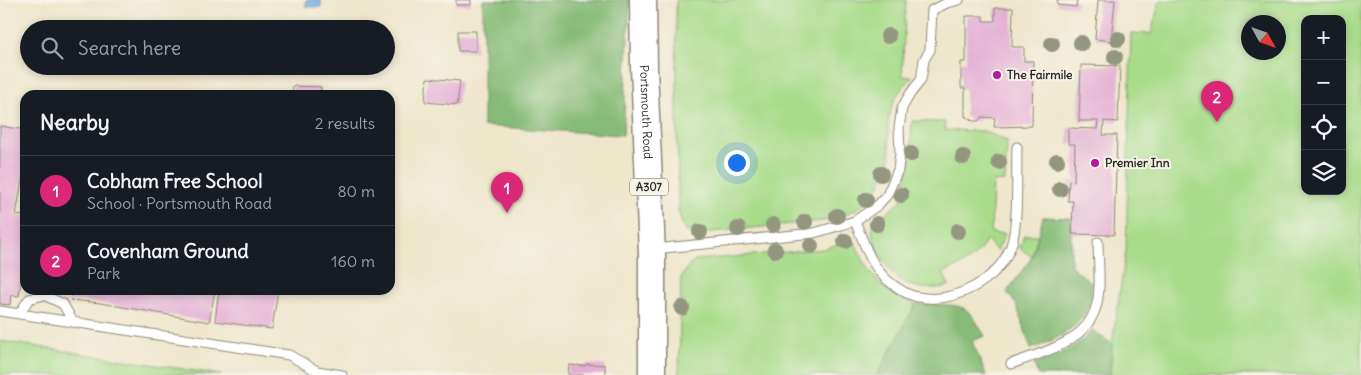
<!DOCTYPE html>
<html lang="en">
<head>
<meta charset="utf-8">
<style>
	body { margin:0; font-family:Delius,sans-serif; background:#242831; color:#f1f3f6 }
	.controls { position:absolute; right:15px; top:15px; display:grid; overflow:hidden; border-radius:10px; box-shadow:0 2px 8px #0003 }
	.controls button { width:45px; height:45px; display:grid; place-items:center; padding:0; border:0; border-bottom:1px solid #363941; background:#171b24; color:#f1f3f6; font:25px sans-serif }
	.compass { position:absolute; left:1241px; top:15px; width:45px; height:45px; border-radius:50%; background:#171b24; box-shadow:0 2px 8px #0003; rotate:130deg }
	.you { position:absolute; left:736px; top:162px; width:18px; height:18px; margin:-12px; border:4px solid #fff; border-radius:50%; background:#1a73e8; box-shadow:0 0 0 8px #1a73e833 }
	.badge { display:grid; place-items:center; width:32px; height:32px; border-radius:50%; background:#db2777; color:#fff; font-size:16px; font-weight:700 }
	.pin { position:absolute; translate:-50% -41px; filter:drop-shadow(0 1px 2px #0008) }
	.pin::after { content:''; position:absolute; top:26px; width:18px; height:15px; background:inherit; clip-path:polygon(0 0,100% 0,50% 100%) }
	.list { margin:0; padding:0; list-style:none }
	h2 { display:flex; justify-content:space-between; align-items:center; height:65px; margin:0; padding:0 20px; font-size:21px }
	h2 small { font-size:16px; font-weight:400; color:#9ea1a6 }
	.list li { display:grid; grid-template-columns:32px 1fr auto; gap:15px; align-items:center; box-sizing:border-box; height:70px; padding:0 20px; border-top:1px solid #363941 }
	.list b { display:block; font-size:19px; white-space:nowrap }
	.list p { margin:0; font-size:16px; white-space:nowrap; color:#9ea1a6 }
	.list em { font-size:16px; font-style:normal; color:#9ea1a6 }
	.icon { flex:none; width:28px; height:28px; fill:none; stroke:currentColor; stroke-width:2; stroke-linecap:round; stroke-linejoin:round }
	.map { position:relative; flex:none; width:1361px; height:375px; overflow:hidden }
	.search { position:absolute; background:#171b24; box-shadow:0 2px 8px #0003; left:20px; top:20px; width:375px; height:55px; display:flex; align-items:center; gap:12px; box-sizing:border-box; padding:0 18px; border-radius:28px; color:#9ea1a6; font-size:19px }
	.panel { position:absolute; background:#171b24; box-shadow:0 2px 8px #0003; left:20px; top:90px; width:375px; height:205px; border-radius:15px }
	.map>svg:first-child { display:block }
	.green { fill:#a8dc8b; stroke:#6a845b; fill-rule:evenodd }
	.forest { fill:#86bc77; stroke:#587451 }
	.water { fill:#6eaadf; stroke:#4c6a85 }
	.building { fill:#e4add4 }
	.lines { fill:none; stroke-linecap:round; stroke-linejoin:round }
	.lane-casing { stroke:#8c887a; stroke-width:11 }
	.primary-casing { stroke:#8c887a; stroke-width:29 }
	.lane { stroke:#fff; stroke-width:9 }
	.primary { stroke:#fff; stroke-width:26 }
	.tree { fill:#949780 }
	.poi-dot { fill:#b5179e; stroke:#f7f3e8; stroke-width:2 }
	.labels { text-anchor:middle; stroke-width:4; stroke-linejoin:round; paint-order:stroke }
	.shield { fill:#f7f3e8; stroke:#686764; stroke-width:1 }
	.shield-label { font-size:11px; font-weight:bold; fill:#2b2b2b }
	.poi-label { font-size:12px; font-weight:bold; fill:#2b2b2b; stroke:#f7f3e8; text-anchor:start }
	.street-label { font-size:12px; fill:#2b2b2b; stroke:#f7f3e8 }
</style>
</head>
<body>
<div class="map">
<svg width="1361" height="375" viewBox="0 0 1361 375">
	<rect width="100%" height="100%" fill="#f7f3e8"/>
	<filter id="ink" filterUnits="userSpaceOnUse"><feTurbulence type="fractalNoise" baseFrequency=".02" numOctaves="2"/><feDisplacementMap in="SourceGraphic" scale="10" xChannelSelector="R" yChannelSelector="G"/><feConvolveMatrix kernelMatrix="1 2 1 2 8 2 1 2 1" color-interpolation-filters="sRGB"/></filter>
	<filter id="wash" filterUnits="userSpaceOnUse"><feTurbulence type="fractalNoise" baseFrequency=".0096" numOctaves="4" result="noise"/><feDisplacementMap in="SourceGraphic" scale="20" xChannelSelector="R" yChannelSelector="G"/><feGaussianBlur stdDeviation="1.12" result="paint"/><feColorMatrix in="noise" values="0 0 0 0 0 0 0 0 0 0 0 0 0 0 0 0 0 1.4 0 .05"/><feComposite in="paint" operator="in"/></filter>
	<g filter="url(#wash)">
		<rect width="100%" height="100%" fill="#eee6ca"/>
		<path class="green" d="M676 0H906L902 76 913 77C898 89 889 106 888 126 888 136 890 147 890 157 889 163 887 170 884 175 873 202 857 211 831 220L692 234 684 230 678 210Z
			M1160 0H1361V375H1110L1112 344 1126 251 1131 33 1151 34ZM1305 19H1342V191H1305ZM1248 22H1278V52H1248Z
			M912 121 945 122V130L983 131 1007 141 1005 181 993 182 991 233 1005 234 997 251 987 240C976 259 963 265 943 273L949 286C918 293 896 285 881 256 877 249 873 240 872 231 872 217 895 211 902 198 904 193 904 187 905 182 910 162 911 142 912 121Z
			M1024 235H1038L1032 257 1020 248Z
			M851 240 855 243C870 275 881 294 916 304L877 375H679L681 278 687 268 696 260 823 249Z
			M0 341 222 375H0Z"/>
		<path class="forest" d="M483 0H630L623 135 483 126Z
			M1043 217 1071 218V266L1092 283C1091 291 1091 300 1088 307 1077 331 1053 341 1031 349L1016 304 1007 292 1032 257Z
			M916 304C928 305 953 303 963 308 973 313 979 327 985 336L972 341 986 375H877Z
			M1092 330 1112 344 1110 375H1038L1034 363C1060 354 1074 351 1092 330Z"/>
		<path class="water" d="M306 0H321V7H306Z
			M33 22 65 24 64 29H32Z"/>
		<g id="blocks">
			<path class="building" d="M456 0H471V5H456Z
				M1057 0H1077L1076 7 1057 5Z
				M1098 0H1115L1111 41 1095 39Z
				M995 8H1013L1012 47H1024V61H1033L1032 126 994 127 995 118 982 117 978 121H972L968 117H965V88H961V62H966V16H983V21H995Z
				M458 31H476V51H458Z
				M1081 65 1120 66 1118 122 1104 121 1103 135H1117L1114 235 1072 234 1073 201H1068L1069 181 1074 182 1075 144H1068V128L1097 129 1098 121H1079Z
				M427 78 460 81 457 105 425 102Z
				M293 86 321 87V95H292Z
				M0 126 25 130V162L16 215 25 216V272H22L19 296 11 295 10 305 0 304Z
				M73 290H215L209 322 100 303 71 300Z
				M219 290H278L272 329 215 321Z
				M586 364 605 365V375H568L569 365 585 366Z"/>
		</g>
	</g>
	<g filter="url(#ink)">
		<use href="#blocks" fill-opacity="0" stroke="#8c887a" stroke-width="1"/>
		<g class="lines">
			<g class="lane-casing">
				<path id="lane" d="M855 221C863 240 870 264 885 278 894 286 906 295 918 297 954 304 998 281 1011 246 1019 222 1016 174 1017 147
					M654 249 814 233 855 221 878 205 887 195 898 170 900 153 899 128 902 108 910 94 921 80 924 60 930 50 932 10 947 3 959 0
					M0 311 289 355 317 371 342 375
					M19 314 29 299 44 295 63 304 73 322
					M1011 364C1040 353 1083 344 1095 310 1102 292 1098 261 1098 242"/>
			</g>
			<g class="primary-casing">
				<g id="primary">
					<path id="s1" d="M643 0 644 68 652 254V375"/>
				</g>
			</g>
			<use href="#lane" class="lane"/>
			<use href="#primary" class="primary"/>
		</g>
		<g class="tree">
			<circle cx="888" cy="36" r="8"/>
			<circle cx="1118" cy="39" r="8"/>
			<circle cx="1081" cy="43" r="8"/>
			<circle cx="1052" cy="44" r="8"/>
			<circle cx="1115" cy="57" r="8"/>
			<circle cx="911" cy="154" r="8"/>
			<circle cx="963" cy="157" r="8"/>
			<circle cx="1057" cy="161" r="8"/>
			<circle cx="999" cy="162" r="8"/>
			<circle cx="881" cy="174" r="8"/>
			<circle cx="1060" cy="189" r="8"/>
			<circle cx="901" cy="195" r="8"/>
			<circle cx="866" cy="200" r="8"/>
			<circle cx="837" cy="216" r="8"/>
			<circle cx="805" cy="222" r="8"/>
			<circle cx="877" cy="224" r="8"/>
			<circle cx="773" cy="225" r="8"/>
			<circle cx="738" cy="229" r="8"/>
			<circle cx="958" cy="231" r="8"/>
			<circle cx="700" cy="232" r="8"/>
			<circle cx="845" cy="241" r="8"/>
			<circle cx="811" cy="246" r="8"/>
			<circle cx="775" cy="250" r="8"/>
			<circle cx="682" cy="308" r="8"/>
		</g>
	</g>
	<g class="poi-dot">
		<circle cx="997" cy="75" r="5"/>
		<circle cx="1095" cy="163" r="5"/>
	</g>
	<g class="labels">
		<rect class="shield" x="630" y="178.5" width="38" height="17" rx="4"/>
		<g class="shield-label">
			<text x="649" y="191">A307</text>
		</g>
		<g class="poi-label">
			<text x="1007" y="79">The Fairmile</text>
			<text x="1105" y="167">Premier Inn</text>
		</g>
		<g class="street-label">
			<text dy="4" stroke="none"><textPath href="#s1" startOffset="112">Portsmouth Road</textPath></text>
		</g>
	</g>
</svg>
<div class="controls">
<button>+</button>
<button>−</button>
<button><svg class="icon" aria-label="locate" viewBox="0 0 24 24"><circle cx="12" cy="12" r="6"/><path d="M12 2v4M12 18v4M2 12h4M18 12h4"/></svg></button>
<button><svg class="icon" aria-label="layers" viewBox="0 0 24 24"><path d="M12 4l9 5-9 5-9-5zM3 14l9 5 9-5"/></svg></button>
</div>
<svg class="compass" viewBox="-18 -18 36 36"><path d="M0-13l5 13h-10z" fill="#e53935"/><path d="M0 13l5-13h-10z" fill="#9ea1a6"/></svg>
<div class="you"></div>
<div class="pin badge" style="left:507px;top:213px">1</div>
<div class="pin badge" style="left:1217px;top:122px">2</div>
<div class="search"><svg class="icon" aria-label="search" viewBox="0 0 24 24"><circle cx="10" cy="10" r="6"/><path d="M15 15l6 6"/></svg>Search here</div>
<section class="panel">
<h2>Nearby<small>2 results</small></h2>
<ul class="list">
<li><span class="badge">1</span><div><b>Cobham Free School</b><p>School · Portsmouth Road</p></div><em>80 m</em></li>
<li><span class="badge">2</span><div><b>Covenham Ground</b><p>Park</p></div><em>160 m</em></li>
</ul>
</section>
</div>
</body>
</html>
